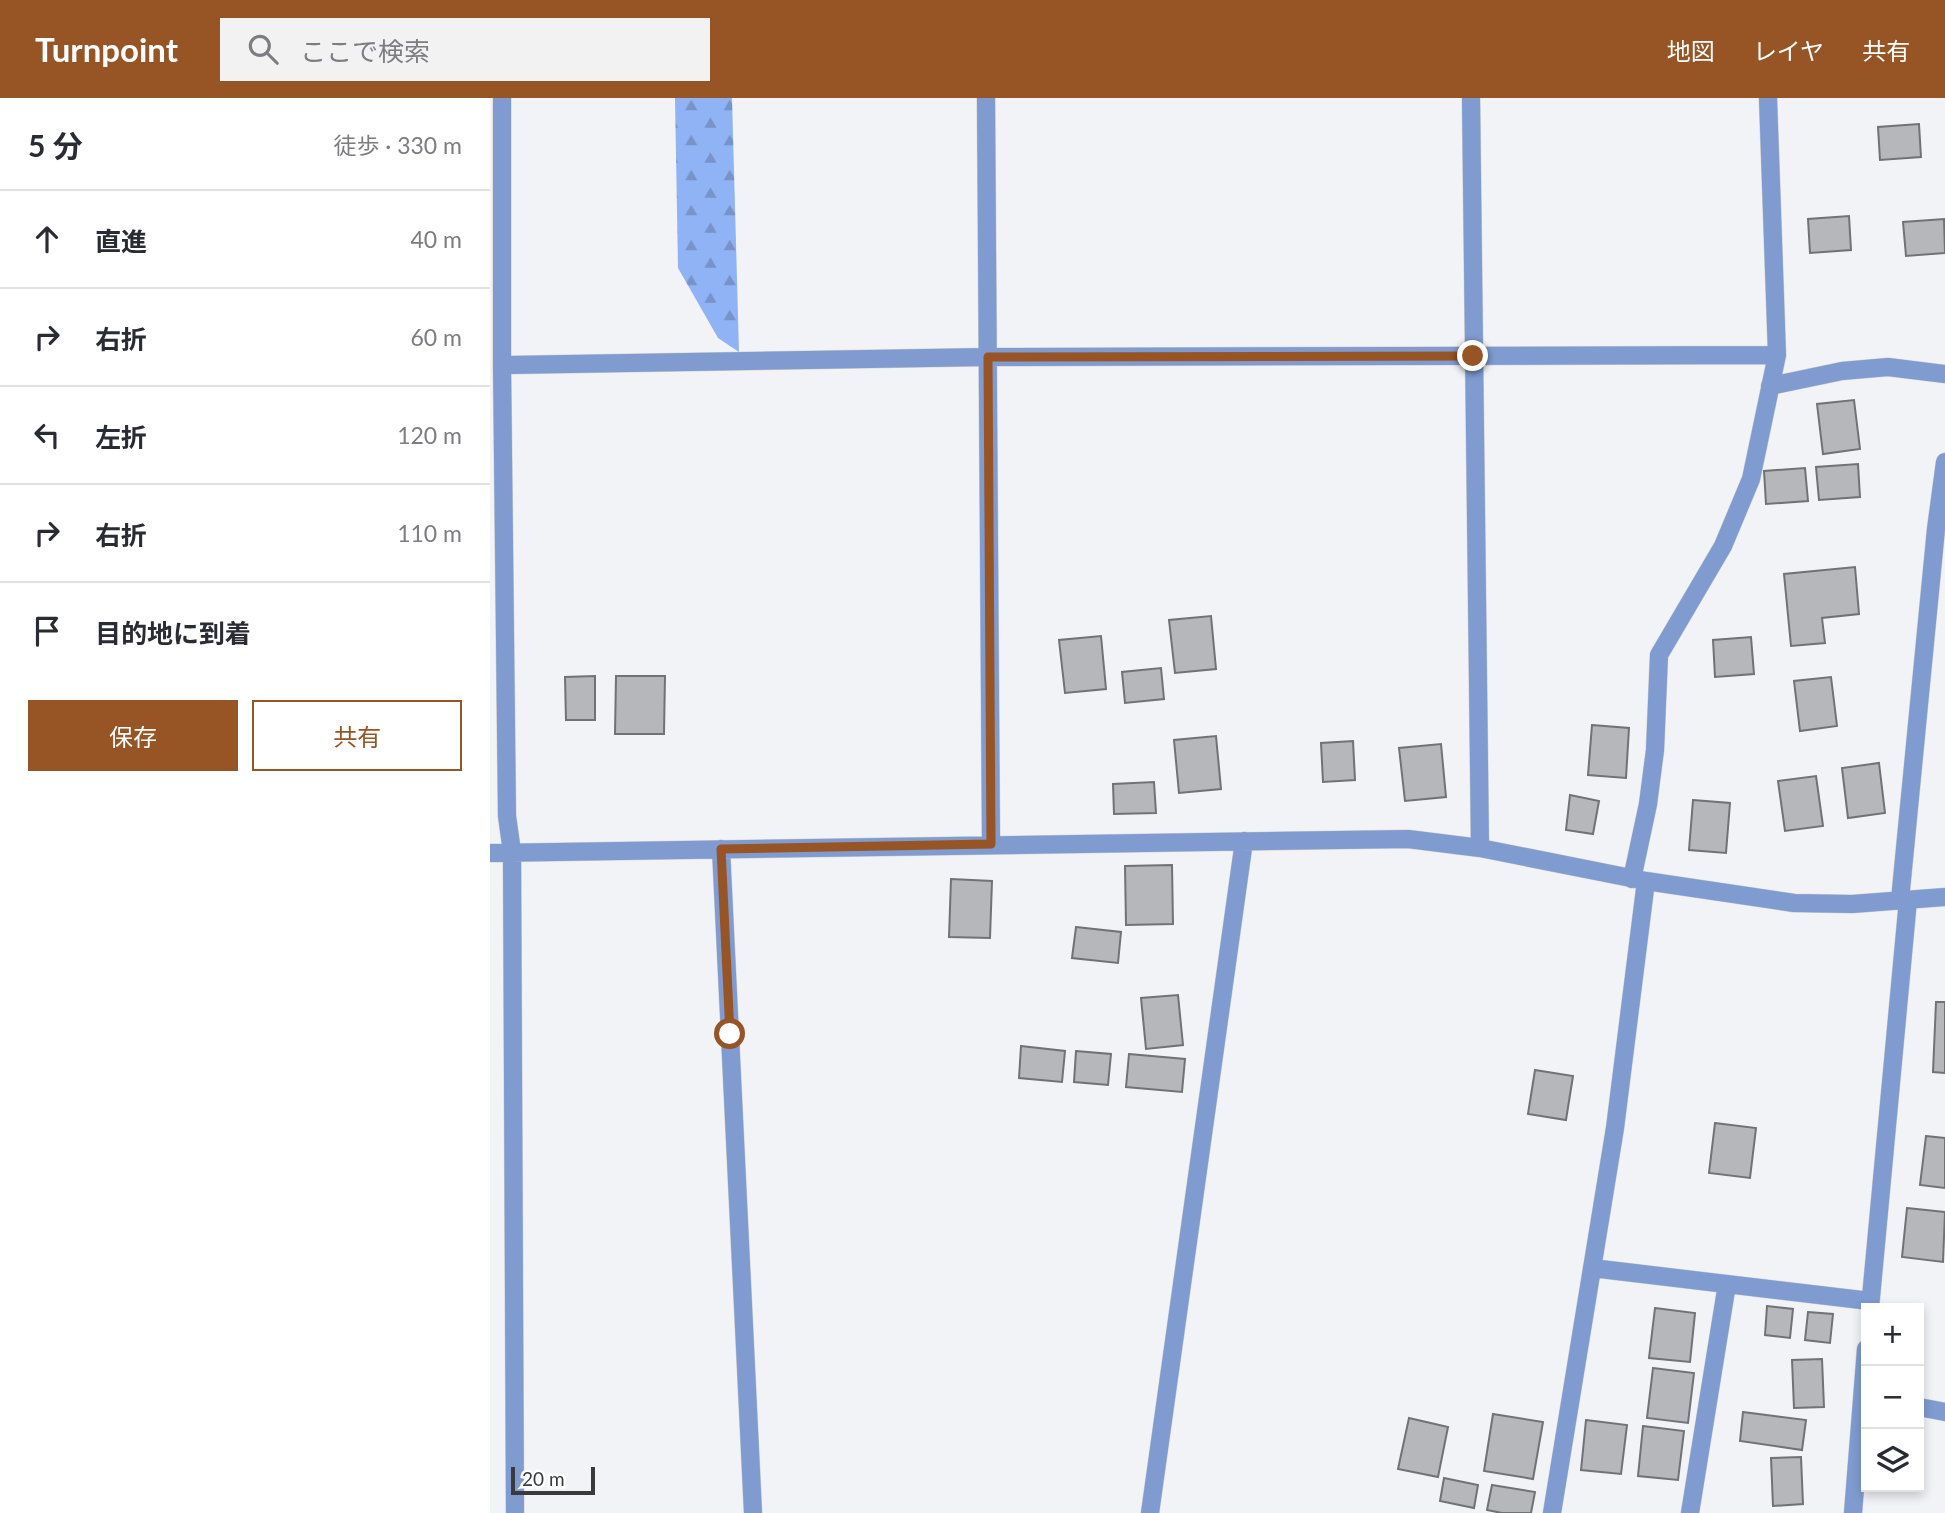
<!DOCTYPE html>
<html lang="ja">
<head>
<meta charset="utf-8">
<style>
	body { margin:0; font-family:Lato,"Noto Sans JP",sans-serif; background:#f2f2f3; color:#2b2b33 }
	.controls { position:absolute; right:21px; bottom:21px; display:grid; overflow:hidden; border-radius:0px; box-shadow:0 4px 10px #0003 }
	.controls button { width:63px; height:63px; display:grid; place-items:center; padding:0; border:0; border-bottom:2px solid #e1e1e2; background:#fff; color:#2b2b33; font:35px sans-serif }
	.scale { position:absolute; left:21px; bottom:18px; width:84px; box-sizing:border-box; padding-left:7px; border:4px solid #393a3c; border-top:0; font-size:19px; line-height:24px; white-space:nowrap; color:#393a3c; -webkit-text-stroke:5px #fff; paint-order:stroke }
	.stop { position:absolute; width:21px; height:21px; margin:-16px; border:5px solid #975424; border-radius:50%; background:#fff }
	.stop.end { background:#975424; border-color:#fff; box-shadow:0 2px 7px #0008 }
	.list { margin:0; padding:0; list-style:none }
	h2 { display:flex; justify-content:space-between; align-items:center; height:91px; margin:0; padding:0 28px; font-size:30px }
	h2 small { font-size:23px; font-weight:400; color:#7c7c81 }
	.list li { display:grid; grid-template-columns:46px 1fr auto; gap:21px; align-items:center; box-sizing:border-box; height:98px; padding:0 28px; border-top:2px solid #e1e1e2 }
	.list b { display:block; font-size:26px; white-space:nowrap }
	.list em { font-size:23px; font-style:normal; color:#7c7c81 }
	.actions { display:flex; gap:14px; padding:21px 28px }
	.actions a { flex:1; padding:16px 0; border:2px solid #975424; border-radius:0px; text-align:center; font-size:24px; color:#975424 }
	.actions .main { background:#975424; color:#fff }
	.icon { flex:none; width:38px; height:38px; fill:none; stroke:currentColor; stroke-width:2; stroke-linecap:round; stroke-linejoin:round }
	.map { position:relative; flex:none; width:1455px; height:1415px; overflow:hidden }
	header { display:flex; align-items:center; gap:42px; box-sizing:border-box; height:98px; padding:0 35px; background:#975424; color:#fff }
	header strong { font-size:33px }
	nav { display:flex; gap:38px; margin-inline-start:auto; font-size:24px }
	.search { width:490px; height:63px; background:#f2f2f3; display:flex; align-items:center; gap:18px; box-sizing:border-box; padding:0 24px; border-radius:0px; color:#7c7c81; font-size:26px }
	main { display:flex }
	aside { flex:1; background:#fff }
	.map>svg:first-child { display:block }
	.forest { fill:url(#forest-firs) }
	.building { fill:#b5b7bb; stroke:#707276; stroke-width:2 }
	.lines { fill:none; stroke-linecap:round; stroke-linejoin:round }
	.minor-casing { stroke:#ccced2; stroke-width:19 }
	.minor { stroke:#7f9bd0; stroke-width:18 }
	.route { stroke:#975424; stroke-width:9 }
</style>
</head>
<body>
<header>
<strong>Turnpoint</strong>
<div class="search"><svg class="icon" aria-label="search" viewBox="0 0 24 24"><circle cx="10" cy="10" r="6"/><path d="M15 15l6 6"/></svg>ここで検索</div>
<nav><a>地図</a><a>レイヤ</a><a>共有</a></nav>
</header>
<main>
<aside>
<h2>5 分<small>徒歩 · 330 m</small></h2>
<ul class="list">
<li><svg class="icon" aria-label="ahead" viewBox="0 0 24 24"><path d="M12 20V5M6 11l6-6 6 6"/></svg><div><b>直進</b></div><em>40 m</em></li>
<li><svg class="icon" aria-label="right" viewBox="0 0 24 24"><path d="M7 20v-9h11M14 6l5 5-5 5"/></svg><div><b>右折</b></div><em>60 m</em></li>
<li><svg class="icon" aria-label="left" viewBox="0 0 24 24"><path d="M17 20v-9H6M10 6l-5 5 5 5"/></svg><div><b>左折</b></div><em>120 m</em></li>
<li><svg class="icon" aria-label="right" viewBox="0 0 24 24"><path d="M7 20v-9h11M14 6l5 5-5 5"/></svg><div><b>右折</b></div><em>110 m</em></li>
<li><svg class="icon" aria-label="arrive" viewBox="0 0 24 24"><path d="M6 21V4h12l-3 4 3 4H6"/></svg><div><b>目的地に到着</b></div></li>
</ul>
<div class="actions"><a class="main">保存</a><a>共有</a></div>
</aside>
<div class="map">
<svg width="1455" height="1415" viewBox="0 0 1455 1415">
	<defs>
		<pattern id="forest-firs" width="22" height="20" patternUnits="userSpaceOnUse" patternTransform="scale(1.75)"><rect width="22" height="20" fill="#90b3f5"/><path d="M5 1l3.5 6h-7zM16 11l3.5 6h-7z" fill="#7793c8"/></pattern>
	</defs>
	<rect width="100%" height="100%" fill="#f1f3f7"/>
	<path class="forest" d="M185 0H242L249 254 228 240 188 170Z"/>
	<path class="building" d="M1429 26 1431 59 1390 62 1388 29Z
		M1359 118 1361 152 1320 155 1318 121Z
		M1454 121 1455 155 1416 158 1413 124Z
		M1364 302 1370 351 1333 356 1327 306Z
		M1368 366 1370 399 1329 402 1326 369Z
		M1315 370 1318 403 1276 406 1274 373Z
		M1365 469 1369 516 1332 520 1335 545 1301 548 1294 476Z
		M721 518 726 571 685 575 679 522Z
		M611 538 616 591 575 595 569 542Z
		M1261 539 1264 576 1225 579 1223 542Z
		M671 570 674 601 635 605 632 574Z
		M105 578V622H76L75 579Z
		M126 578H175L174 636H125Z
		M1341 579 1347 628 1310 633 1304 583Z
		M1102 627 1139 630 1136 680 1098 677Z
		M726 638 731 691 689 695 684 642Z
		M863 643 865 682 833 684 831 645Z
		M951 646 956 699 915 703 909 650Z
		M1389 665 1395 715 1358 720 1352 670Z
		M1326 678 1333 728 1295 733 1288 683Z
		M664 684 666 715 624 716 623 686Z
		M1080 697 1109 703 1103 736 1076 732Z
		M1203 702 1240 705 1236 755 1199 752Z
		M682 767 683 826 636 827 635 768Z
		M461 781 502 783 500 840 459 839Z
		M586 829 631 834 628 865 582 860Z
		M688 897 693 947 656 951 651 900Z
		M1446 904H1455V975L1443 974Z
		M531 948 575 953 572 984 529 980Z
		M586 953 621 956 618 987 584 984Z
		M639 956 695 961 692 994 636 989Z
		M1045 972 1083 978 1076 1022 1038 1016Z
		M1225 1025 1266 1030 1260 1080 1219 1075Z
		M1436 1038 1455 1040V1090L1430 1087Z
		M1417 1110 1455 1114 1453 1164 1412 1159Z
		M1277 1208 1303 1211 1300 1240 1275 1237Z
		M1165 1210 1205 1215 1200 1264 1159 1260Z
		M1318 1214 1343 1216 1340 1245 1315 1242Z
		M1332 1261 1334 1309 1304 1310 1302 1262Z
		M1163 1270 1204 1275 1198 1325 1157 1320Z
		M1253 1314 1316 1322 1312 1352 1250 1343Z
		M1003 1316 1053 1324 1043 1381 994 1373Z
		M919 1320 958 1329 948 1379 908 1371Z
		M1096 1322 1137 1327 1131 1376 1091 1372Z
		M1153 1328 1194 1333 1188 1382 1148 1378Z
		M1311 1359 1313 1406 1283 1408 1281 1360Z
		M954 1380 988 1387 984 1410 950 1403Z
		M1002 1387 1045 1394 1041 1415H1012L997 1412Z"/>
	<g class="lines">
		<g class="minor-casing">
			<path id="minor" d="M12 0V267L17 718 22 754 25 1415
				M496 0 501 746
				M981 0 990 750
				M12 267 498 259 1287 257
				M1280 288 1352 273 1398 269 1455 276
				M231 751 263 1415
				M0 755 918 741 990 750 1156 783 1304 805 1362 806 1455 799
				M1142 781 1158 706 1165 652 1169 557 1233 448 1261 381 1287 257 1278 0
				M1410 802 1446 431 1455 364
				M1102 1170 1380 1203
				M1380 1210 1418 802
				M1429 1309 1455 1314
				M660 1415 754 743
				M1062 1415 1125 1030 1156 783
				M1200 1415 1237 1186
				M1363 1415 1376 1251"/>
		</g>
		<use href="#minor" class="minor"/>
	</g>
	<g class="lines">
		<path class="route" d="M240 936 231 751 501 746 498 259 983 258"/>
	</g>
</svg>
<div class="controls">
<button>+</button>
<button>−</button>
<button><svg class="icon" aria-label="layers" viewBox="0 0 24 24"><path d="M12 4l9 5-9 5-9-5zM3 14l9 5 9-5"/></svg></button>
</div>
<div class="scale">20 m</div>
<div class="stop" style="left:240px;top:936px"></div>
<div class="stop end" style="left:983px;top:258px"></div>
</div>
</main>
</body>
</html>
